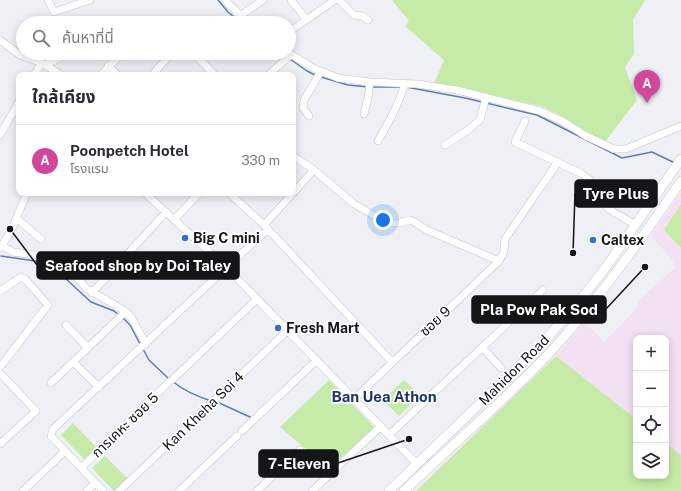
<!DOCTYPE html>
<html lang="th">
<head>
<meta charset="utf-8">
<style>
	body { margin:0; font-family:"Public Sans","Noto Sans Thai",sans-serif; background:#f7f7f7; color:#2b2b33 }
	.controls { position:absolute; right:12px; bottom:12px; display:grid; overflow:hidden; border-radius:8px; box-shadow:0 2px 10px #0003 }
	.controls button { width:36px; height:36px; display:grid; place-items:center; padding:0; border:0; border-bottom:1px solid #e1e1e2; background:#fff; color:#2b2b33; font:20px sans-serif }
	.you { position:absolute; left:383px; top:220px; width:14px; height:14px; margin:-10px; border:3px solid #fff; border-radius:50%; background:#1a73e8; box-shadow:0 0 0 6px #1a73e833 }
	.badge { display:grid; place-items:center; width:26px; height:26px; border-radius:50%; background:#ea580c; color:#fff; font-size:13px; font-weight:700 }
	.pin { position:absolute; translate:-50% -33px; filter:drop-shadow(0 1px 2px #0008) }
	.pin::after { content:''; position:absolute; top:21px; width:14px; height:12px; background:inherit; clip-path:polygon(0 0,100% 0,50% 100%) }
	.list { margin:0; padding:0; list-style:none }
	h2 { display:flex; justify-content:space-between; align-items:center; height:52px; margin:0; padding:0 16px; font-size:17px }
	h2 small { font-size:13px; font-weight:400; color:#7c7c81 }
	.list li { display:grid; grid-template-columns:26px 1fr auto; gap:12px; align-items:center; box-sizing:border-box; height:72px; padding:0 16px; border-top:1px solid #e1e1e2 }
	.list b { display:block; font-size:15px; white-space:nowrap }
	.list p { margin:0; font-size:13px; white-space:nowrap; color:#7c7c81 }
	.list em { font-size:13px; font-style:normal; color:#7c7c81 }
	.icon { flex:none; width:22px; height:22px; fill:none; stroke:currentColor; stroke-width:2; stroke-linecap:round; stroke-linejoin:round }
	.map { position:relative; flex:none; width:681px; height:491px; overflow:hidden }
	.search { position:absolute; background:#fff; box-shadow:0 2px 10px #0003; left:16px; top:16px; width:280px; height:44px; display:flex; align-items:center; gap:10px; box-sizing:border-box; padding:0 14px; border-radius:22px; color:#7c7c81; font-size:15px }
	.panel { position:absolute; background:#fff; box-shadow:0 2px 10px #0003; left:16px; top:72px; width:280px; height:124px; border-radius:8px }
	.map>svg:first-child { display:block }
	.education { fill:#f1e1f3 }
	.green { fill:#c6eaa7 }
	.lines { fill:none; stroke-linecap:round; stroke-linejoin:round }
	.stream { stroke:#607bb0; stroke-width:1.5 }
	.minor-casing { stroke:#c3c4ca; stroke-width:8 }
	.secondary-casing { stroke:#c3c4ca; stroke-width:10 }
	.minor { stroke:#fff; stroke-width:7 }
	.secondary { stroke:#fff; stroke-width:9 }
	.poi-dot { fill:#3c6cdc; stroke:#fff; stroke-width:1.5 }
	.labels { text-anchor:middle; stroke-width:3.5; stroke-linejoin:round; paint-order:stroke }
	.poi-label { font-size:14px; font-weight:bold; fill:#141517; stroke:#fff; text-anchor:start }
	.street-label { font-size:14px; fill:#141517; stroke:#fff }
	.neighbourhood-label { font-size:15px; font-weight:bold; fill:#1c346b; stroke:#fff }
	.leader { fill:none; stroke:#141517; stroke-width:1.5 }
	.callout-dot { fill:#141517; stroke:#fff; stroke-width:1.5 }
	.callout { fill:#141517; stroke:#141517; stroke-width:1.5 }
	.callout-label { font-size:15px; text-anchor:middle; font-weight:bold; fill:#fff }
</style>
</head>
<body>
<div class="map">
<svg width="681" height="491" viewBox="0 0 681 491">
	<rect width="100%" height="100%" fill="#eff0f6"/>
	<path class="education" d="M681 192V455L666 443V338H636V419L556 356 585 322 604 342 625 321 637 307 640 299 676 267 669 256 651 236Z"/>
	<path class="green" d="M392 0H645L633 20 634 54 625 67 637 100 604 143 558 114 541 106 434 84 444 60 405 26 409 21Z
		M681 204V248L664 230Z
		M556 356 636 419V476H666V443L681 455V491H416Z
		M329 380 374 427 329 469 280 427Z
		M404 380 420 395 399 416 383 400Z
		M73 423 97 448 85 460 61 435Z
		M105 456 127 478 114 491 92 468Z"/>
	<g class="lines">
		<path class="stream" d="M218 0 228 12 241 23
			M290 59 307 71 315 75
			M321 77 348 85 368 87
			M372 87H402
			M406 87 465 98 482 102
			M486 103 537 115 622 158 652 152 675 163
			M1 256 42 262 53 267 91 302 114 311 119 315
			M122 317 130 325 140 344
			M143 349 149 360 169 379
			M172 381C184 391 197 396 211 401
			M217 402 250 417"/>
		<g class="minor-casing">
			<path id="minor" d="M48 0 54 12 90 0
				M225 0 248 23
				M291 0 306 19
				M339 0 354 15 362 16 368 20
				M240 16 263 0
				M154 23 157 21 159 23
				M289 32 335 0
				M0 40 20 55 42 63 61 75
				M193 53 215 75
				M289 53 313 68 338 78 370 82 417 84 457 90 540 111 564 122 586 136 614 149H626L681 126
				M45 65 65 55 73 53
				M108 66 118 75
				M34 75 42 63
				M101 75 122 53
				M152 75 172 53
				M268 75 285 60 290 54
				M364 114 368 98 370 82
				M309 116 303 108 304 100 321 71
				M525 121 515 142 582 174 590 180 603 203 610 210 636 225
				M0 135 19 102
				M378 141C389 122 399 104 405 83
				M445 145 468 130 480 120 486 97
				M293 156 314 170 354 204 384 221 392 223H400L411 220 427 230 499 261
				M145 193 227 268 417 464
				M229 193 264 225 392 362
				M16 218 41 239
				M174 220 199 193
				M264 225 314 170
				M2 246 13 252 44 256 67 267 86 288 125 311 131 317 146 344
				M0 248 10 233 27 193
				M0 291 21 277 25 279 48 305 0 367
				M92 293 166 212
				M66 325 88 348
				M482 347 501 368
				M73 362 99 387
				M0 373 36 411 0 444
				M173 379 257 299
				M51 383 119 318 125 311
				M354 399 499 261 504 252 505 239 558 162
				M242 431 317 360
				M389 435 543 290
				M81 468 169 382
				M23 491 65 451
				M87 491 95 483
				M103 491 51 436 53 429 268 229
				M119 491 288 330
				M179 491 237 436
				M257 491 300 450
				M312 491 381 426"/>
		</g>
		<g class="secondary-casing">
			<path id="secondary" d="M389 491 540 346 581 299 606 267 681 159
				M404 491C454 443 508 398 555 347 602 295 642 238 681 181"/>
		</g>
		<use href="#minor" class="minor"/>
		<use href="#secondary" class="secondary"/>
	</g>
	<g class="poi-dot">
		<circle cx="185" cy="238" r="4"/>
		<circle cx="593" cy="240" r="4"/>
		<circle cx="278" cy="328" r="4"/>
	</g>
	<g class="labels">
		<g class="poi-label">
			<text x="193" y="243">Big C mini</text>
			<text x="601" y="245">Caltex</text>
			<text x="286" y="333">Fresh Mart</text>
		</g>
		<g class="street-label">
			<text transform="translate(435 321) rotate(-43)" y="5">ซอย 9</text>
			<text transform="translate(514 370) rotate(-45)" y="5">Mahidon Road</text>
			<text transform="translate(203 411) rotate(-44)" y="5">Kan Kheha Soi 4</text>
			<text transform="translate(125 425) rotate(-44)" y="5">การเคหะ ซอย 5</text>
		</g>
		<g class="neighbourhood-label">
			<text x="384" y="402">Ban Uea Athon</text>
		</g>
	</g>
	<path class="leader" d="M573 253L575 193M10 229L37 265M645 267L606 309M409 439L338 463"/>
	<g class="callout-dot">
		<circle cx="573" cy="253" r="4"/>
		<circle cx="10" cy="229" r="4"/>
		<circle cx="645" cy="267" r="4"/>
		<circle cx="409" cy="439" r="4"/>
	</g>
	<g class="callout">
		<rect x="575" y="180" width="82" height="27" rx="4"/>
		<rect x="37" y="252" width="202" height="27" rx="4"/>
		<rect x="472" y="296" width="134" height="27" rx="4"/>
		<rect x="259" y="450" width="79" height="27" rx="4"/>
	</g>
	<g class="callout-label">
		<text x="616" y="199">Tyre Plus</text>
		<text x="138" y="271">Seafood shop by Doi Taley</text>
		<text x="539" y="315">Pla Pow Pak Sod</text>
		<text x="299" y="469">7-Eleven</text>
	</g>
</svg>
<div class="controls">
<button>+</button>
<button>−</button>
<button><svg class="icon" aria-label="locate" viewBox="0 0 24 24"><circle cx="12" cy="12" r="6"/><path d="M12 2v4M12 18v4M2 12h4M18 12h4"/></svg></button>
<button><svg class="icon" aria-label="layers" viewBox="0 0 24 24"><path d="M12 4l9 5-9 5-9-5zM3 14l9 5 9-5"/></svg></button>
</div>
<div class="you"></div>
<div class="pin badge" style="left:647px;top:103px;background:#d1479c">A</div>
<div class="search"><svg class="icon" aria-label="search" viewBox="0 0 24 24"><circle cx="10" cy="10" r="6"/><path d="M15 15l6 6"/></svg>ค้นหาที่นี่</div>
<section class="panel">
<h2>ใกล้เคียง<small></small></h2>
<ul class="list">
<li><span class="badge" style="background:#d1479c">A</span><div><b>Poonpetch Hotel</b><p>โรงแรม</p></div><em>330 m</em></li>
</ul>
</section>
</div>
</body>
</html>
